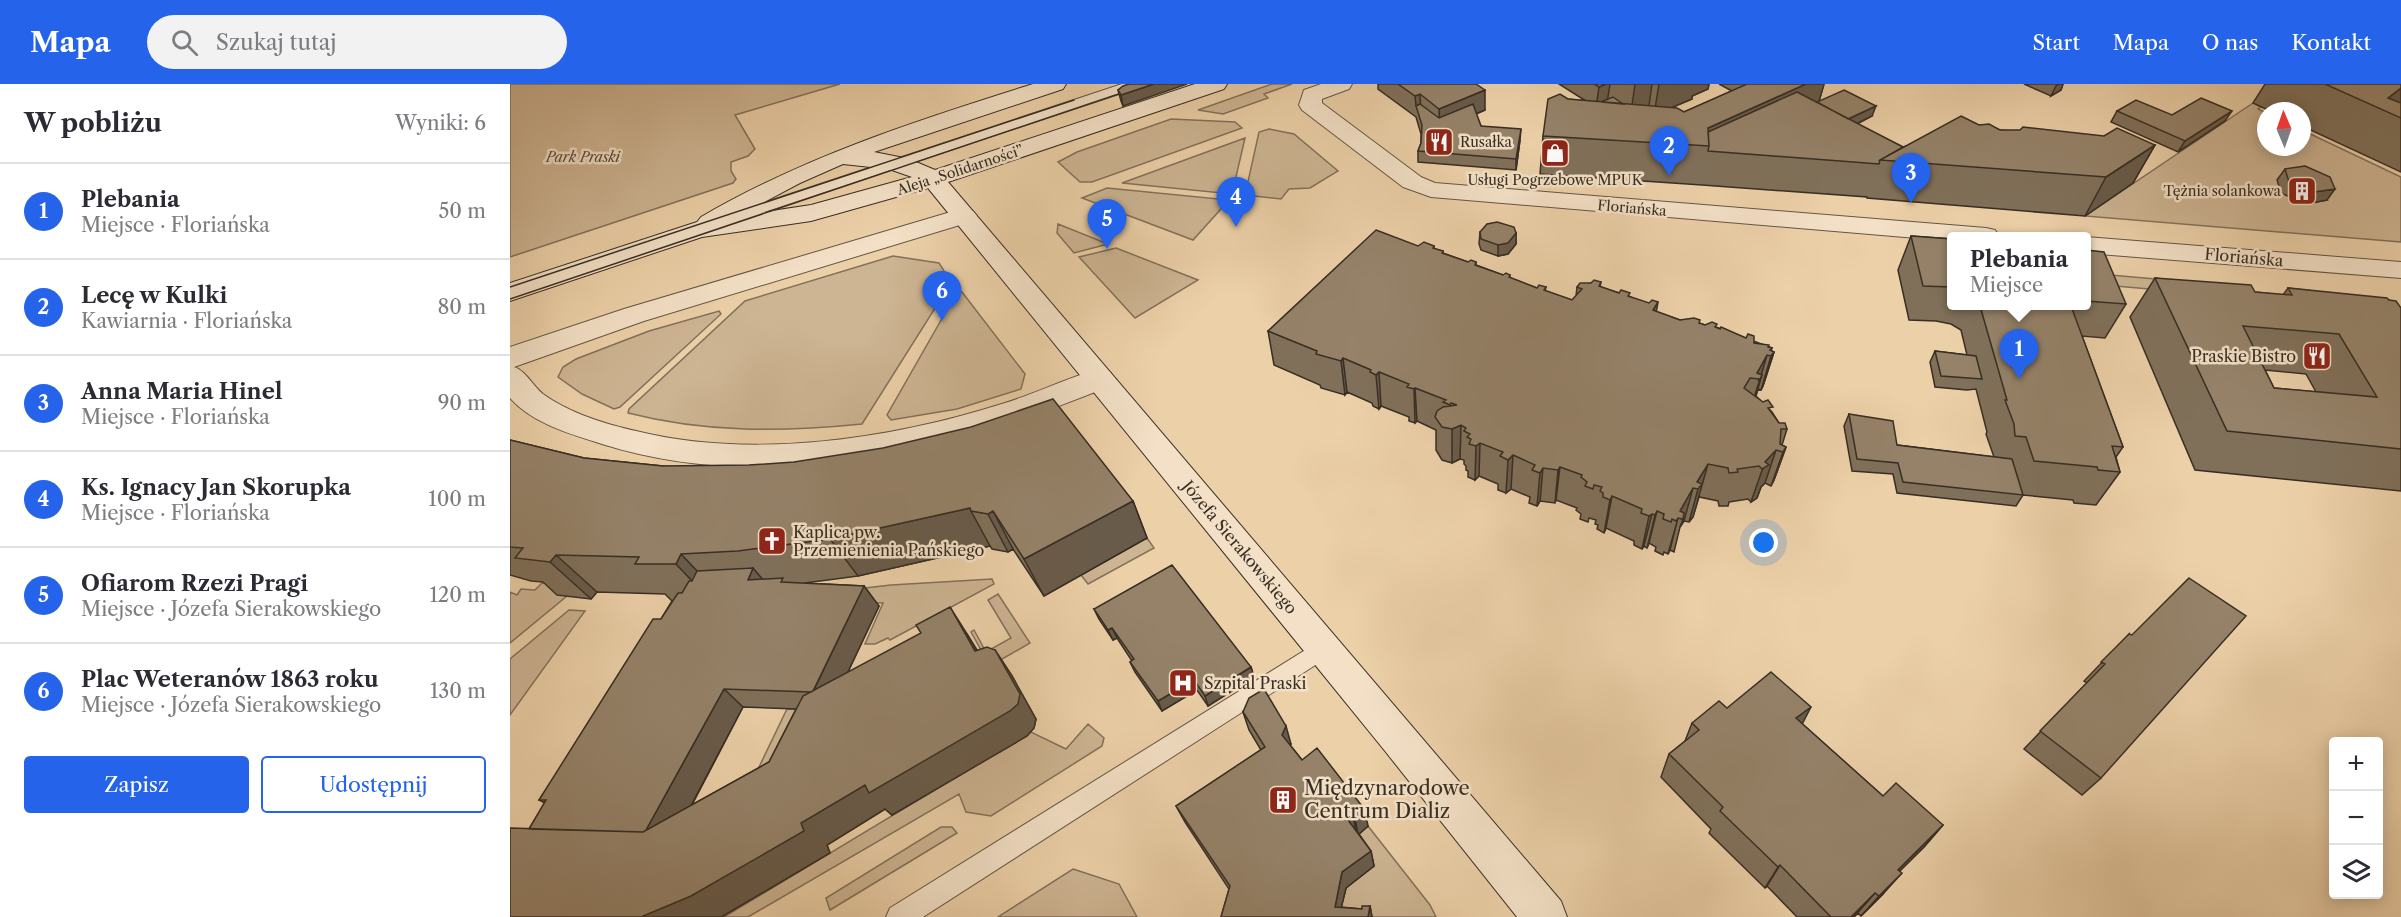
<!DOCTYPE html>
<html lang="pl">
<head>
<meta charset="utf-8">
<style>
	body { margin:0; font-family:"Libre Caslon Text",serif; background:#f2f2f3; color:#2b2b33 }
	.controls { position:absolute; right:18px; bottom:18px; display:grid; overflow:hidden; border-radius:6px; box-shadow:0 3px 15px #0003 }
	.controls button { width:54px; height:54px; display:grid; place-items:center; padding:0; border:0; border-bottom:2px solid #e1e1e2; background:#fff; color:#2b2b33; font:30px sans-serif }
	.compass { position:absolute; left:1747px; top:18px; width:54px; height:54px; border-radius:50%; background:#fff; box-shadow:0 3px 15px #0003; rotate:358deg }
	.you { position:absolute; left:1254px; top:459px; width:21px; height:21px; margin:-15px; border:4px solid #fff; border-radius:50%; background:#1a73e8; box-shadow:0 0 0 9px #1a73e833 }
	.badge { display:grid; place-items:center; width:39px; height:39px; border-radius:50%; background:#2563eb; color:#fff; font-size:20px; font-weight:700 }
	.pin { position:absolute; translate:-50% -50px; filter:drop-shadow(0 2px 3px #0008) }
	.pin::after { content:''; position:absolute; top:32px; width:21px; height:18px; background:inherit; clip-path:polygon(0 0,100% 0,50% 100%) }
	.popup { position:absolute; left:1437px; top:148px; width:144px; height:78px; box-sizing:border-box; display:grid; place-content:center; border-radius:6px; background:#fff; filter:drop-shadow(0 2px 4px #0005); font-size:20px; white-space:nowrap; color:#7c7c81 }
	.popup b { font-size:22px; color:#2b2b33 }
	.popup::after { content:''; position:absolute; left:50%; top:100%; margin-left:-12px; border:12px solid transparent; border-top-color:#fff }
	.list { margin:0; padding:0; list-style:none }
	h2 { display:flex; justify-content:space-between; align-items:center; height:78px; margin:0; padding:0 24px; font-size:26px }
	h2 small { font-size:20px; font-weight:400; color:#7c7c81 }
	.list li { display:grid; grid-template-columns:39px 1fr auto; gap:18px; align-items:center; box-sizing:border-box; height:96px; padding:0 24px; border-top:2px solid #e1e1e2 }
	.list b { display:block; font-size:22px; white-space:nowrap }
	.list p { margin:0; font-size:20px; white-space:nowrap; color:#7c7c81 }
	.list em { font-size:20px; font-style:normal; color:#7c7c81 }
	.actions { display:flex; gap:12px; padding:18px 24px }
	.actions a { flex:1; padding:14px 0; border:2px solid #2563eb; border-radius:6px; text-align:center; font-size:21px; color:#2563eb }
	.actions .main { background:#2563eb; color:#fff }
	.icon { flex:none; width:33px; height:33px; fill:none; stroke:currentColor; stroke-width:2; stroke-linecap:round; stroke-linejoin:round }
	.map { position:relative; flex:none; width:1891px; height:833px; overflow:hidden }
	header { display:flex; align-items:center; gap:36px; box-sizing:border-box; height:84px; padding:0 30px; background:#2563eb; color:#fff }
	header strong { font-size:28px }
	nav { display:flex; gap:33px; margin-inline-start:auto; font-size:21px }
	.search { width:420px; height:54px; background:#f2f2f3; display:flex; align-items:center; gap:15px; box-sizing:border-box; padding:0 21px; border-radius:33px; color:#7c7c81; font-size:22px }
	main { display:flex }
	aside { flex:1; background:#fff }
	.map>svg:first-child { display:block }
	.green { fill:#cdb492; stroke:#82715b; stroke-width:1.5 }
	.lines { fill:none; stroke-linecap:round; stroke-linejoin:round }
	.lane-casing { stroke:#645645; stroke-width:2 }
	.street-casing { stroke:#645645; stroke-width:2 }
	.secondary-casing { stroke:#372e24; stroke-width:2 }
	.lane { fill:#f3e0c6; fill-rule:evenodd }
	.street { fill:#f3e0c6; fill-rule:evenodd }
	.secondary { fill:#f3e0c6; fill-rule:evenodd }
	.tram { stroke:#372e24; stroke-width:1.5 }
	.wall { fill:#80705a; stroke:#372e24; stroke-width:1.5; fill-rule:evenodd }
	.shaded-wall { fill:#685b4a; stroke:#372e24; stroke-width:1.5 }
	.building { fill:#958269; stroke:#372e24; stroke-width:1.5; fill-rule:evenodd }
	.labels { text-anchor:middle; stroke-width:5; stroke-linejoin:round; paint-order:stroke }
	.far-poi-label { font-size:14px; fill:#372e24; stroke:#f3e0c6; text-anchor:start }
	.far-park-label { font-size:14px; font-style:italic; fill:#55493a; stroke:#f3e0c6 }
	.far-street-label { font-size:14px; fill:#372e24; stroke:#f3e0c6 }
	.street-label { font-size:16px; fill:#372e24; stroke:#f3e0c6 }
	.poi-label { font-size:16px; fill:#372e24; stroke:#f3e0c6; text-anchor:start }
	.near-poi-label { font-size:20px; fill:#372e24; stroke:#f3e0c6; text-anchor:start }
</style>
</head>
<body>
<header>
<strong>Mapa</strong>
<div class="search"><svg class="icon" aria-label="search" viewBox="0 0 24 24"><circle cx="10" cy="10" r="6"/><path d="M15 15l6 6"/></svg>Szukaj tutaj</div>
<nav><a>Start</a><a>Mapa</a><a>O nas</a><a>Kontakt</a></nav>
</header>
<main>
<aside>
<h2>W pobliżu<small>Wyniki: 6</small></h2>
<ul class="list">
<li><span class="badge">1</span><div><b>Plebania</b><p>Miejsce · Floriańska</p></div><em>50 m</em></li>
<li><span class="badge">2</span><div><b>Lecę w Kulki</b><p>Kawiarnia · Floriańska</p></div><em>80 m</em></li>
<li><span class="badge">3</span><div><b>Anna Maria Hinel</b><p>Miejsce · Floriańska</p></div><em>90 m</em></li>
<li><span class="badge">4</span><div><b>Ks. Ignacy Jan Skorupka</b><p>Miejsce · Floriańska</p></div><em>100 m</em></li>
<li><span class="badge">5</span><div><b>Ofiarom Rzezi Pragi</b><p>Miejsce · Józefa Sierakowskiego</p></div><em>120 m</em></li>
<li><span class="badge">6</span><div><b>Plac Weteranów 1863 roku</b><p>Miejsce · Józefa Sierakowskiego</p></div><em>130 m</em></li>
</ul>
<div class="actions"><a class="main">Zapisz</a><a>Udostępnij</a></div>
</aside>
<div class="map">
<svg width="1891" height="833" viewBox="0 0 1891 833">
	<rect width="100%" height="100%" fill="#ecd0a8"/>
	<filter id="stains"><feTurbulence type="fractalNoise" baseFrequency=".00333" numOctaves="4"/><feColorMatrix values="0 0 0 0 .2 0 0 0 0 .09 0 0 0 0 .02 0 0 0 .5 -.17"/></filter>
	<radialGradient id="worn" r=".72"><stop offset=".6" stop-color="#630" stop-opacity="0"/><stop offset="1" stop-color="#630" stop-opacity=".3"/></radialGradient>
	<path class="green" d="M0 0H330L225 31 245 65 238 72 221 78V87L226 95 223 99 0 173Z
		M762 0H782L754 10 758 14 713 30 688 26Z
		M1743 19 1751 23 1748 25 1756 29V63H1792V46L1891 93V158L1575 132Z
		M661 35 725 38 732 44 582 98H570L548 78 567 68Z
		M759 45 784 50 828 87 800 104 779 105 771 115 735 111 749 48Z
		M735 54 722 110 612 99Z
		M597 104 719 116 683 156 572 114Z
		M548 140 598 160 564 169 547 149Z
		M606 164 688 196 625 234 569 173Z
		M383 172 429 179C437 190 439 198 434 210L352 340C273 348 196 349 118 329L119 325 235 217Z
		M1600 191 1692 199 1697 210 1605 202Z
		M452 208 515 290 511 305 447 325 381 336 377 331 446 210Z
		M209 227 211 230 110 323 104 325 72 310 48 293 53 283 66 275 139 247Z
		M637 454 644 464 578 500 571 491Z
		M482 495 484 500 380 556 378 554 365 560H355L373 519 292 517 294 511 381 501Z
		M32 499 55 501 57 512 0 559V508L7 511 11 505 25 506Z
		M488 510 520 559 480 582 461 548 464 546 476 568 501 554 478 516Z
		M59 526 75 527 0 631V575Z
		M277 625 306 626 223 737Z
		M578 640 594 654 592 662 481 732 456 728 449 710 238 833H214L521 648 556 665Z
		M858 742 920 821 926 833H829L836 804 864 782 848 751Z
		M431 743H442L447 749 320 826 316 814Z
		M563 785 609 800 627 833H488Z"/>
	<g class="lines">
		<g class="lane-casing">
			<path id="lane" d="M612 0H631L630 3 209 143 204 145 196 140 199 137Z
				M813 555 821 557 824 564 821 571 413 833H376L380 824Z"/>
		</g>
		<g class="street-casing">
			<path id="street" d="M811 0H842L839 5 812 15V19L911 93 925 99 1476 144 1485 146 1489 152H1442V157L921 113 893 103 792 26 789 21 794 6Z
				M454 124 463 127 467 132 463 137 134 237 4 283C15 286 23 302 33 310 59 329 95 340 126 347 243 376 382 355 495 319 527 309 557 294 589 285L600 288 604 295 600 302C440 367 262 413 92 360 61 350 23 340 0 314V263L114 225Z
				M1576 153 1891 178V194L1576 169Z"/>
		</g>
		<g class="secondary-casing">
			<path id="secondary" d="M523 0H556L553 5 364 68 399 75 425 86 685 0H717L714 5 438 98 1051 817 1057 833H1007L875 667 418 104 301 137 192 153 0 217V199L187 138 191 133C296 72 408 36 523 0ZM333 80 379 85 402 93 301 121 228 132 290 99Z"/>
		</g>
		<use href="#lane" class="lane"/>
		<use href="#street" class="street"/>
		<use href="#secondary" class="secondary"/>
		<path class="tram" d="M0 203 564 16
			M0 215 638 0"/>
	</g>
	<path class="wall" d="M619 0 613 22 611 17 608 6Z
		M868 0H966L975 26 966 30 971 42 1010 56 1006 86 908 78V67L911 59V50L906 33 868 5Z
		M1049 0H1199L1198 5 1182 12V15L1163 23 1174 28 1222 7 1209 0H1314L1309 17 1362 32 1347 40 1393 63 1469 41 1490 46 1645 61 1623 99 1575 132 1357 114V113L1192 101 1030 90 1033 52 1058 15 1076 17Z
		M1514 0H1553L1551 6 1541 12Z
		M1755 0H1891V88L1792 42V27H1760L1743 19Z
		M1607 27 1662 31 1715 37 1668 68 1601 38Z
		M1775 85 1817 116 1796 120 1771 109 1767 96Z
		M970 148 1006 149V160L998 170 988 172 971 166 969 160Z
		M1401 152 1442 155V222H1576V166L1616 220 1595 254 1572 252 1613 363 1606 373 1610 388 1586 421 1564 419 1563 416 1513 411 1506 422 1387 409 1383 390 1342 387 1334 342 1339 330 1387 361 1484 373 1476 350 1477 348 1466 305 1457 306 1425 303 1420 278 1425 267 1457 271 1451 246 1441 240 1426 237 1399 236 1388 186Z
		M908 162H924V165L933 167V169L958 178H966V181L993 191H1000V194L1027 204 1036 203 1035 207 1062 216 1066 212 1067 203 1081 199 1091 198 1090 203 1119 212 1146 228 1170 236 1189 239 1195 241 1206 243 1262 264 1261 267 1264 268 1253 302 1251 306 1248 305 1246 312 1262 328 1269 339 1277 345 1272 361 1276 363 1264 396 1261 402 1255 399 1251 403 1247 414 1241 418 1238 415 1219 418 1218 422H1209L1208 417 1189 413 1183 433 1179 438 1174 437 1170 443 1164 468 1160 466 1158 470 1154 468 1153 471 1145 467 1146 463 1139 459 1137 464 1134 462 1132 465 1124 461V457L1096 444 1094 449 1087 445 1088 441 1085 440 1086 436 1079 434 1078 438 1070 435 1071 430 1066 426 1067 424 1046 416 1045 419 1030 417 1027 422 1019 419 1020 413 1001 405 996 409 988 406V400L969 392 965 396 958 393V387L956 386V382L954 380V376L950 375 942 379 932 376 926 366V346L907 337 905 339 899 337V333L871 322 869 325 863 322 862 319 837 308 835 311 811 304 810 301 764 281 758 247Z
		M1645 194 1745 208 1773 211 1778 204 1879 216 1891 224V407L1685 386 1620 233ZM1755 286 1796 290 1806 308 1764 304Z
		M0 356 74 374 153 382 623 417 637 454 534 512 503 465 498 468 482 465 480 462 348 492 295 499 354 502 369 522 338 588 457 550 467 566H485L502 592 526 635 524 644 517 652 382 731 375 725 317 761 320 769 213 832 19 745 35 719 29 716 151 535 162 517 155 510 87 508 81 515 47 511 33 498 21 497 0 491ZM233 623 286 625 259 678 182 721Z
		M584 525 741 583 744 593 698 622 687 606 652 627 625 588 620 578 622 577 607 554 603 556 589 535Z
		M1619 550 1591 694 1572 711 1514 665 1577 599 1574 597Z
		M1217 624 1292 640 1373 712 1433 741 1414 763 1389 787 1373 810 1351 832 1348 829 1344 833H1287L1257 802 1255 804 1199 749 1201 745 1151 693 1159 670 1175 657 1182 639Z
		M733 628 781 660 780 661 792 676 858 742 849 750 861 767 864 782 836 804 831 823 852 825 860 822 862 833H711L719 805 675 738 666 722 751 666 739 646Z"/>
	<path class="shaded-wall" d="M644 0H677L613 22 611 11Z
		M1096 0H1100L1097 19 1086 23 1089 3Z
		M1125 0H1142L1138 28 1120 36Z
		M1149 0H1199L1198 5 1182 12V15L1144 31Z
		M1296 0H1314L1306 28 1199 62 1198 44Z
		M1549 0H1553L1551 6 1541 12 1546 2Z
		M1891 4V20L1878 14Z
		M975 6V26L930 45 929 25Z
		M910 10 911 31 906 22 905 12Z
		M1366 22 1362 32 1310 58 1313 47Z
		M1722 27 1715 37 1668 68 1675 57Z
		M1011 45 1010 56 1006 86V75Z
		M1645 61 1623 99 1575 132 1596 93Z
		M1825 105 1817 116 1796 120 1804 108Z
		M1006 149V160L998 170 988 172V161Z
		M1148 218 1142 252 1143 226Z
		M1264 268 1253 302 1251 306 1261 272Z
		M1257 271 1250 295 1248 297 1249 295 1247 289Z
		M833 274 837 308 835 311 831 277Z
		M869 288 871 322 869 325 866 291Z
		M1252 291 1242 325 1239 329 1250 295Z
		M905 304 907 337 905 339 904 305Z
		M951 341 950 375 942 379V345Z
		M970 359 969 392 965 396 966 362Z
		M1276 363 1264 396 1261 402 1273 368Z
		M1266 366 1255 399 1251 403 1247 414 1241 418 1255 378Z
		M1003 371 1001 405 996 409 998 376Z
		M1198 380 1183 433 1179 438 1188 405 1187 398Z
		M1050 383 1046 416 1045 419 1048 386Z
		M1033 384 1030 417 1027 422 1030 389Z
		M1183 404 1174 437 1170 443 1173 435 1168 434 1160 466 1158 470 1170 427Z
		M1102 412 1096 444 1094 449 1100 416Z
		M623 417 637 454 534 512 514 475Z
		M460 424 461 427 480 462 348 492 320 455Z
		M483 427 503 465 498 468 478 430Z
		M1147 427 1139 459 1137 464 1145 431Z
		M1142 430 1134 462 1132 465 1139 432Z
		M171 470 206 507 201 517 166 480Z
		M46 471 87 508 81 515 40 478Z
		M243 484 260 504 238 496Z
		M354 502 369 522 320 626 303 608Z
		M440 523 457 550 482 592 465 567Z
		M602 544 607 554 603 556 598 546Z
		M485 566 502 592 526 635 524 644 517 652 382 731 375 725 317 761 320 769 213 832 211 833H131L355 701Z
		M741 583 744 593 698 622 695 612Z
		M684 596 687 606 652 627 648 617Z
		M214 605 233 623 156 769 132 753Z
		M1301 623 1288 648 1286 634Z
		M776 642 781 660 777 668 772 651Z
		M855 726 858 742 848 751 845 734Z
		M843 731 846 748 838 736Z
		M1433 741 1414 763 1370 807 1388 786Z
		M861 767 864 782 836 804 829 833 825 823 832 788Z
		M1270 781 1257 802 1255 804 1268 783Z
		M1392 789 1373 810 1351 832 1369 812Z
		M1365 809 1344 833H1341Z
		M860 822 862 833H858Z"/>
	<path class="building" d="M619 0H644L611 11 608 6 613 2Z
		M888 0H966L975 6 929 25 910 10 905 12Z
		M1084 0H1096L1089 3Z
		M1237 0H1296L1198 44 1199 62 1033 52 1038 15 1050 10 1058 15 1167 24 1174 28Z
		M1815 0H1891V4L1878 14 1891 19V34Z
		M1334 6 1366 22 1338 35 1307 18Z
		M1287 8 1393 63 1370 76 1369 80 1198 67 1199 62 1198 48Z
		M1103 13 1113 20 1091 18Z
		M1691 14 1722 27 1675 57 1607 27 1626 16 1662 31Z
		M910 20 929 34 963 20 971 42 1011 45 1006 75 908 67 911 59 912 41 906 22Z
		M1451 32 1469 41 1479 40 1490 46H1510L1513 43 1594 52 1607 44 1645 61 1596 93 1370 76Z
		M1795 82 1820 93 1825 105 1804 108 1779 98 1775 85Z
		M987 138 1004 143 1006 149 998 159 988 161 971 155 970 148 977 140Z
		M866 146 908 162 914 158 924 162 923 164 933 167 932 169 958 178 961 176 966 178 965 181 993 191 996 189 1000 191 999 193 1027 204 1029 201 1036 203 1034 206 1062 216 1072 205 1067 203 1070 199H1081L1084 196 1091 198 1089 202 1109 209 1111 206 1120 209 1118 212 1139 219 1142 216 1148 218 1143 226 1170 236 1184 234 1190 236 1189 239 1195 241 1202 238 1207 240 1205 243 1210 245 1211 243 1236 254 1238 250 1244 252V259L1259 261 1258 263 1262 264 1260 266 1264 268 1261 272 1257 271 1247 289 1252 291 1250 295 1240 294 1234 304 1253 318 1258 316 1263 323 1258 324 1269 339H1275L1277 345H1271L1270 360 1276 363 1273 368 1266 366 1255 378 1259 381 1252 385 1249 382 1227 385 1228 388 1219 389 1218 384 1198 380 1187 398 1192 400 1188 405 1183 404 1170 427 1174 429 1173 435 1168 434 1166 437 1162 435 1161 438 1153 435 1154 430 1147 427 1145 431 1142 430 1139 432 1131 429 1132 425 1102 412 1100 416 1093 413V409L1090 407 1092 403 1084 401 1083 405 1075 402 1077 398 1071 393 1072 391 1050 383 1048 386 1033 384 1030 389 1022 386 1025 381 1003 371 998 376 990 372 993 368 970 359 966 362 959 360 961 355 957 353 960 350 954 347 956 344 951 341 942 345 932 343 925 333 927 327 933 323 947 321 941 319 940 321 933 318 936 316 905 304 904 305 897 303 899 300 869 288 866 291 860 288 861 286 833 274 831 277 806 270 807 267 758 247Z
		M1401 152 1442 155V203L1413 202Z
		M1576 166 1594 168 1616 220 1576 217Z
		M1645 194 1741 201 1745 208 1782 211 1778 204 1877 214 1879 216 1886 217 1891 224V365L1717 347ZM1733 242 1829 250 1867 313 1764 304Z
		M1470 222H1561L1613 363 1602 362 1610 388 1588 386 1587 383 1524 377 1516 353 1505 352 1504 340 1495 316H1497Z
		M1425 267 1466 272 1472 295 1431 292Z
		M543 315 623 417 514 475 483 427 478 430 461 427 460 424 320 455 228 467 171 470 166 480H125L129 473 46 471 40 478 5 474 13 464 0 463V356L74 374 153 382 239 381 284 378 373 364 461 343Z
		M1339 330 1383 337 1387 361 1502 375 1513 411 1393 398 1388 379 1347 375Z
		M662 481 741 583 695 612 684 596 648 617 620 578 624 575 602 544 598 546 584 525Z
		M243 484 238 496 273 494 271 498 354 502 303 607 301 608 214 605 136 746 133 748 19 745 36 716H29L143 535H151L168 509H172L179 497H182L187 487Z
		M1679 494 1736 532 1591 694 1530 647 1595 580 1591 578 1619 550 1622 551Z
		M440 523 465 567 477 563 485 566 510 610 508 620 500 627 359 709 355 701 291 739 294 747 181 812 131 833H0V744L133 748 259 678 293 612 411 549 406 541Z
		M1261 588 1301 623 1286 634 1373 712 1386 699 1433 741 1388 786 1392 789 1369 812 1365 809 1341 833H1321L1270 781 1268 783 1210 727 1213 723 1159 670 1189 646 1182 639 1209 617 1217 624Z
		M754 605 776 642 772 651 792 676 807 664 855 726 845 734 843 731 838 736 861 767 832 788 825 823 852 825V822H860L858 833H711L720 802 666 722 755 663 733 628 739 614Z"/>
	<defs>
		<g id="restaurant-square" transform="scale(1.5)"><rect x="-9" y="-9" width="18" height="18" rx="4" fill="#8f2418" stroke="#f3e0c6"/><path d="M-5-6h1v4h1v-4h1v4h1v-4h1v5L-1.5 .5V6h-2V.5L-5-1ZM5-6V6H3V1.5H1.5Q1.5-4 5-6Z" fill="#fff"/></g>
		<g id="shop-square" transform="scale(1.5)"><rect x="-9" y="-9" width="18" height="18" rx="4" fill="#8f2418" stroke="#f3e0c6"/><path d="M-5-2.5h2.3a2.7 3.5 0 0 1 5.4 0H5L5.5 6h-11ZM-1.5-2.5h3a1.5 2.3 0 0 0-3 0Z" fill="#fff"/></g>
		<g id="building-square" transform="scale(1.5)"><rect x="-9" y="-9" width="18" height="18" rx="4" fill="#8f2418" stroke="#f3e0c6"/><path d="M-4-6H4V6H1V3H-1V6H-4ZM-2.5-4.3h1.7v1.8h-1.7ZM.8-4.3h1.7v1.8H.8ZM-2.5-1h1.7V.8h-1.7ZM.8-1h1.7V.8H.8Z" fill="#fff"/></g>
		<g id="church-square" transform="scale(1.5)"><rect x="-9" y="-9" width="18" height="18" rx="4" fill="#8f2418" stroke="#f3e0c6"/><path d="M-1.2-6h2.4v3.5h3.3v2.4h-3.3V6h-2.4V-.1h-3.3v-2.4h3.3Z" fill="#fff"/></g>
		<g id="hospital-square" transform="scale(1.5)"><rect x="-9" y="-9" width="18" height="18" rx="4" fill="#8f2418" stroke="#f3e0c6"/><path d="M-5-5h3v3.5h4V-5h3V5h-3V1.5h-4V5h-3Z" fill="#fff"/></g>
	</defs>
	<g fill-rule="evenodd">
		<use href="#restaurant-square" x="929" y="58"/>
		<use href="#shop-square" x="1045" y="69"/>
		<use href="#building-square" x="1792" y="107"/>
		<use href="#restaurant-square" x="1807" y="272"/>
		<use href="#church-square" x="262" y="457"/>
		<use href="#hospital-square" x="673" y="599"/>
		<use href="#building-square" x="773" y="716"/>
	</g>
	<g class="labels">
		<g class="far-poi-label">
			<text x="950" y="63">Rusałka</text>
			<text x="1045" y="101" text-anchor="middle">Usługi Pogrzebowe MPUK</text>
			<text x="1771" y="112" text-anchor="end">Tężnia solankowa</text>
		</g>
		<g class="far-park-label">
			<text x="73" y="78">Park Praski</text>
		</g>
		<g class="far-street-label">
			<text transform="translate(450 86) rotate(-18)" y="5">Aleja „Solidarności”</text>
			<text transform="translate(1122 124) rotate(5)" y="5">Floriańska</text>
		</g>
		<g class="street-label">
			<text transform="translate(1734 173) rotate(5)" y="6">Floriańska</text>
			<text transform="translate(730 463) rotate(50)" y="6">Józefa Sierakowskiego</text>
		</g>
		<g class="poi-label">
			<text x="1786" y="278" text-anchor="end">Praskie Bistro</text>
			<text x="283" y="454">Kaplica pw.<tspan x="283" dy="18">Przemienienia Pańskiego</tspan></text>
			<text x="694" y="605">Szpital Praski</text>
		</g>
		<g class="near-poi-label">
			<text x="794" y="711">Międzynarodowe<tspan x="794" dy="23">Centrum Dializ</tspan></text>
		</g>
	</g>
	<rect width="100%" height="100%" filter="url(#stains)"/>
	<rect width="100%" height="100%" fill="url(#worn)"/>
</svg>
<div class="controls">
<button>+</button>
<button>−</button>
<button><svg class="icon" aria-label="layers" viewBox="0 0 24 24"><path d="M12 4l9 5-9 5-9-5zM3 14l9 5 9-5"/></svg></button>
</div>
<svg class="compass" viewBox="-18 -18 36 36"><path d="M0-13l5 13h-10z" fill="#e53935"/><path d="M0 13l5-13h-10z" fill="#7c7c81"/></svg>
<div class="you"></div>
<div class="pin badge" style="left:1509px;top:295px">1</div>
<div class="popup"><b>Plebania</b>Miejsce</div>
<div class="pin badge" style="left:1159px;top:92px">2</div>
<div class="pin badge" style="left:1401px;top:119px">3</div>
<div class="pin badge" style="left:726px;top:143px">4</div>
<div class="pin badge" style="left:597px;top:165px">5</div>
<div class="pin badge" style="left:432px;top:237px">6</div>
</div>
</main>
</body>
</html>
